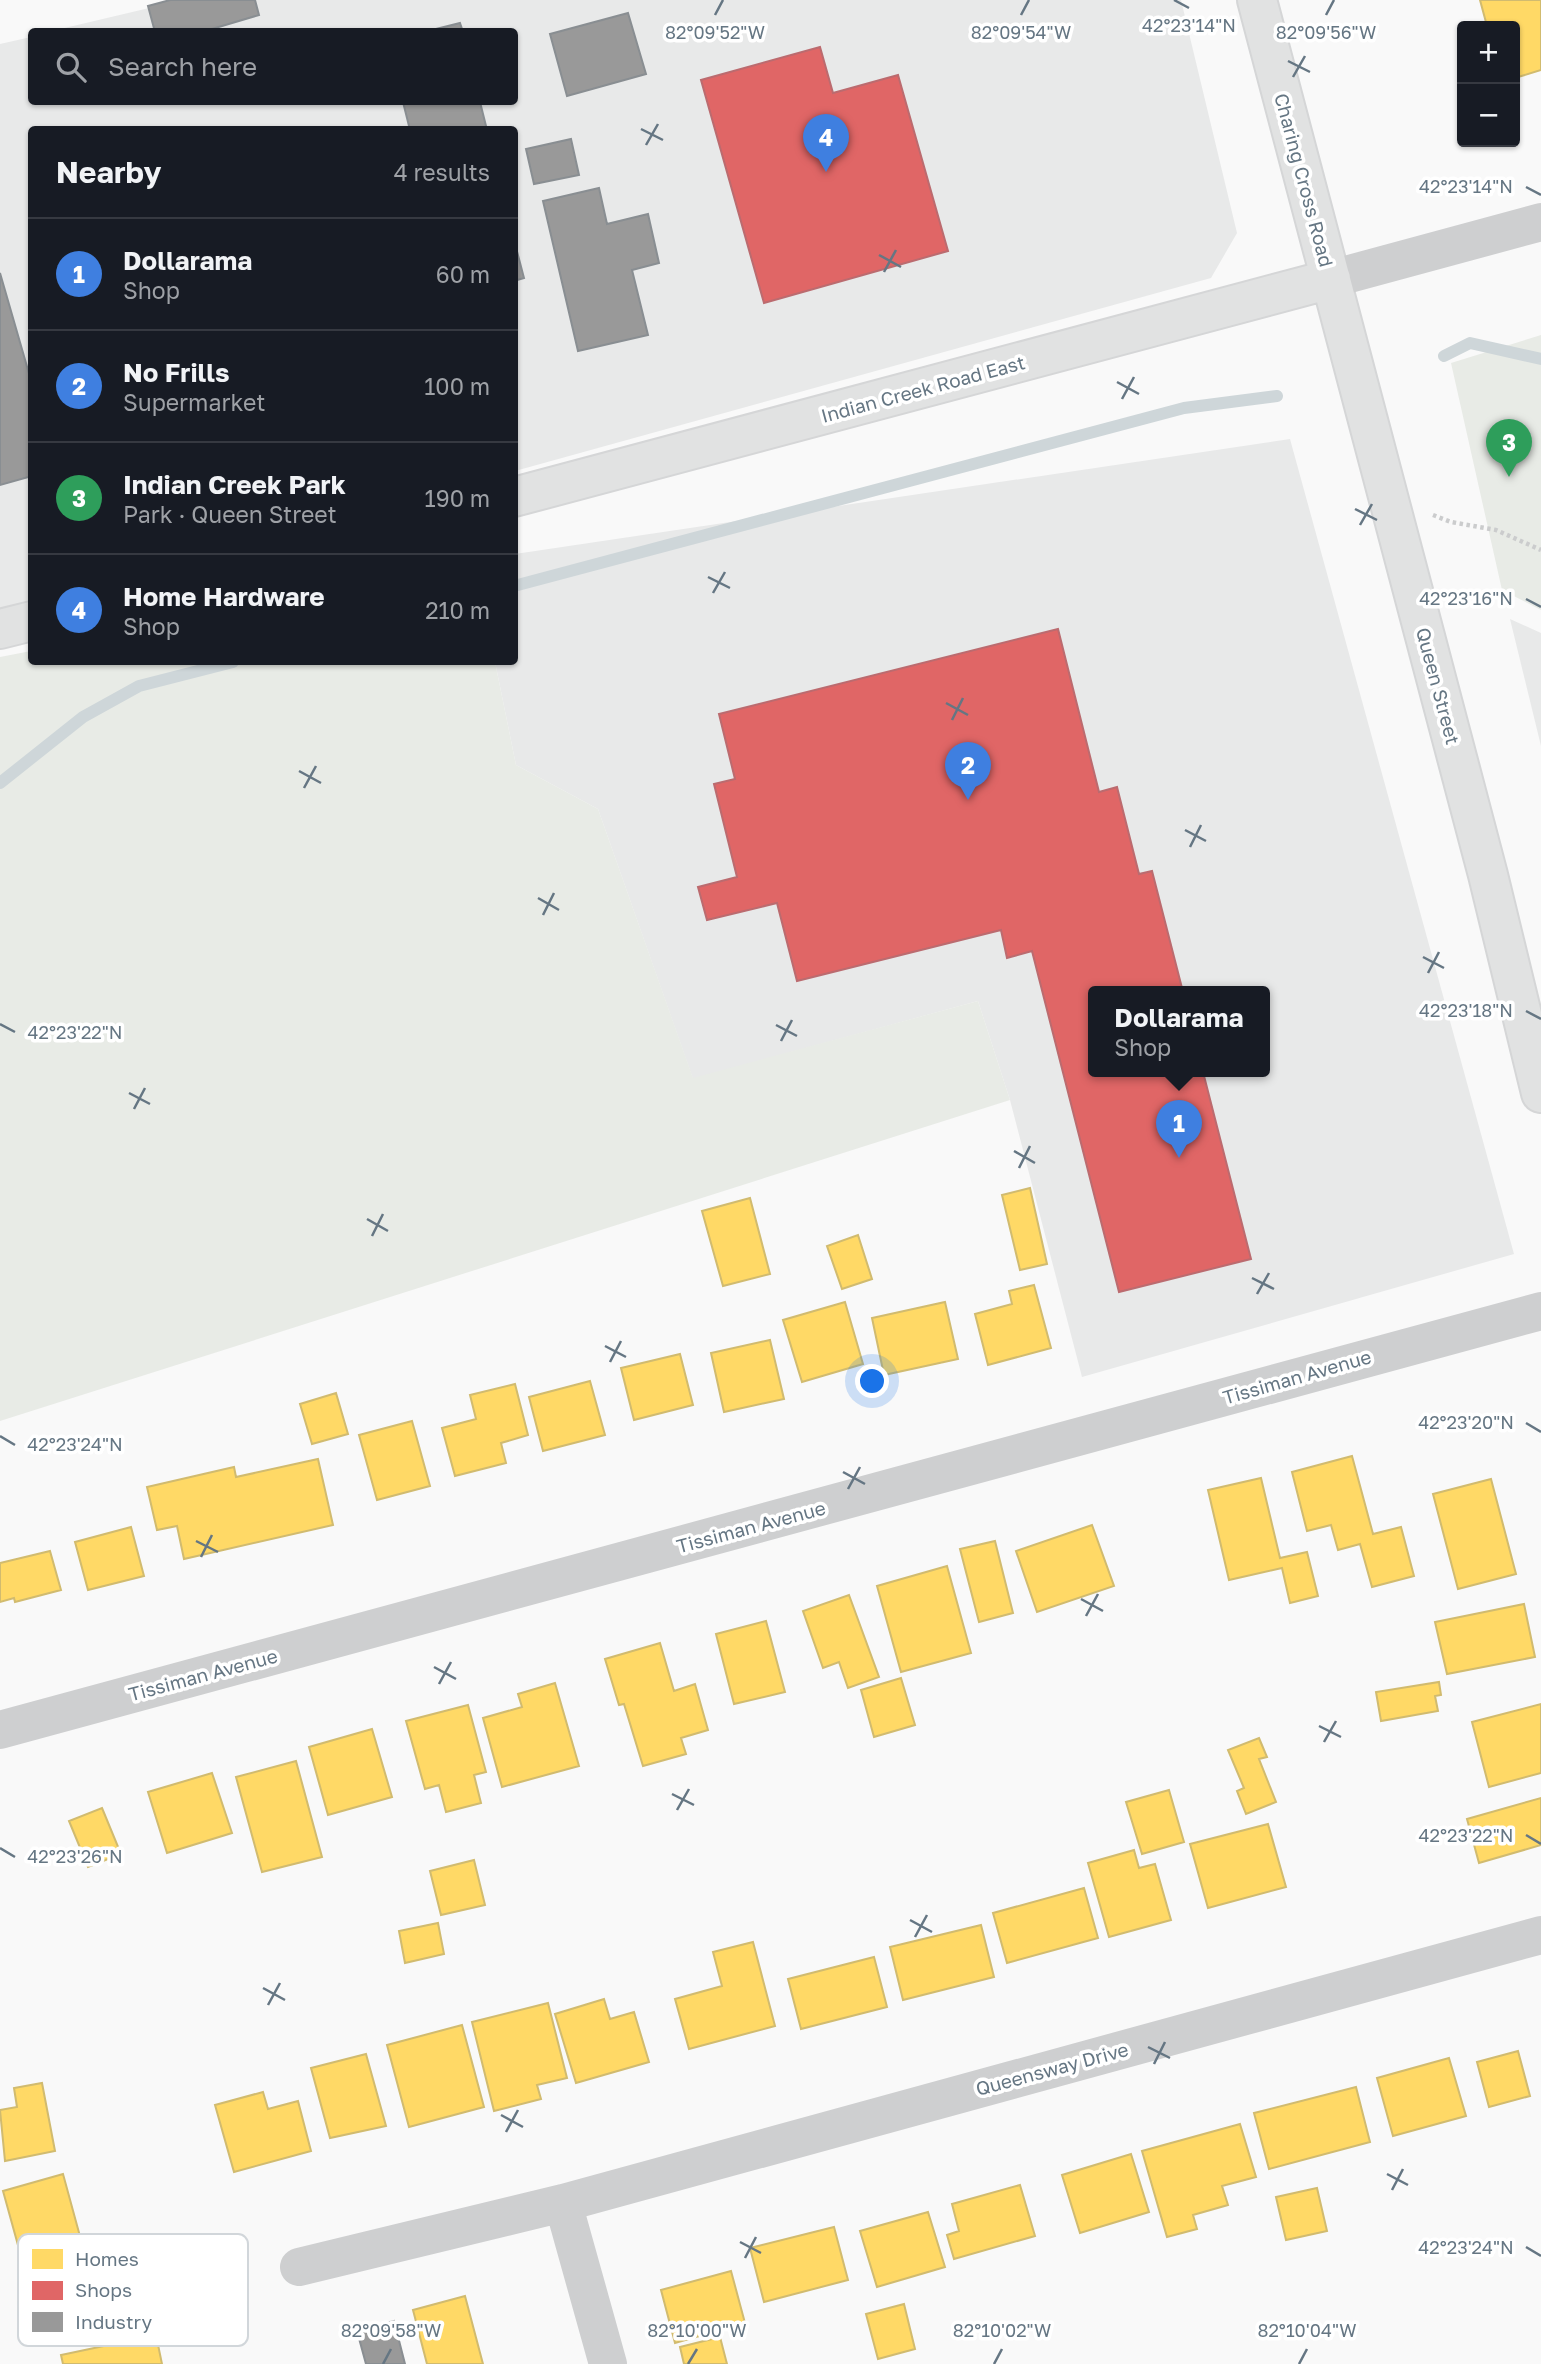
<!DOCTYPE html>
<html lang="en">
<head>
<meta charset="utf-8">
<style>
	body { margin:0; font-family:"Golos Text",sans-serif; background:#20242c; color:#f1f3f6 }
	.controls { position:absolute; right:21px; top:21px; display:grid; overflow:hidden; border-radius:7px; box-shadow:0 2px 5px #0004 }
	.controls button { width:63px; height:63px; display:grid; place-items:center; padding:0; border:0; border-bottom:2px solid #363941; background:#171b24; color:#f1f3f6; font:35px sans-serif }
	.you { position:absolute; left:873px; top:1382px; width:24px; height:24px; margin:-18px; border:5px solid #fff; border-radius:50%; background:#1a73e8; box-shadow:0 0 0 10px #1a73e833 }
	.badge { display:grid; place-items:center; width:46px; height:46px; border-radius:50%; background:#99a4ac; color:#fff; font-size:23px; font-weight:700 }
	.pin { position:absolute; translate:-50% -58px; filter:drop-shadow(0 2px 4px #0008) }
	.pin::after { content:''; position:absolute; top:37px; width:24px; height:21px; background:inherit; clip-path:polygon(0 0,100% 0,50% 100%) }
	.popup { position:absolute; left:1088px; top:986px; width:182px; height:91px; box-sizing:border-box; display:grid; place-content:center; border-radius:7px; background:#171b24; filter:drop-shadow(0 2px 5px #0005); font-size:23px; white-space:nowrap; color:#9ea1a6 }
	.popup b { font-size:26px; color:#f1f3f6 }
	.popup::after { content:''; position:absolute; left:50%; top:100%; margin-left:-14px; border:14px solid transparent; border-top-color:#171b24 }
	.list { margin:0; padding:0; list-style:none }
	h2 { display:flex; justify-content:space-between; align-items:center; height:91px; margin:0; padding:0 28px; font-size:30px }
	h2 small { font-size:23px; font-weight:400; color:#9ea1a6 }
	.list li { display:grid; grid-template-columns:46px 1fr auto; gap:21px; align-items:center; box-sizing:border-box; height:112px; padding:0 28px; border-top:2px solid #363941 }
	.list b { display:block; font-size:26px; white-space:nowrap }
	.list p { margin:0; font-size:23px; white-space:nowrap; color:#9ea1a6 }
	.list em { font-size:23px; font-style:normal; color:#9ea1a6 }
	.icon { flex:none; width:38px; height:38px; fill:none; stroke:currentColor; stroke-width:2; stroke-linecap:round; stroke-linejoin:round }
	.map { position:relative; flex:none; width:1541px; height:2364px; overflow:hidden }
	.search { position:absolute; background:#171b24; box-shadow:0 2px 5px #0004; left:28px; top:28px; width:490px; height:77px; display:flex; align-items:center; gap:18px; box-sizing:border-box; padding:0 24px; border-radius:7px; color:#9ea1a6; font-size:26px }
	.panel { position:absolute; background:#171b24; box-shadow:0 2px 5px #0004; left:28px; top:126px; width:490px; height:539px; border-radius:7px }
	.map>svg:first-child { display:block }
	.built { fill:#e8e9e9; fill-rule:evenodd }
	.green { fill:#e8ebe6 }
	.homes { fill:#ffd966; stroke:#d1bb6f; stroke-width:2 }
	.shops { fill:#e06666; stroke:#bb6b6f; stroke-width:2 }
	.industry { fill:#999; stroke:#898e92; stroke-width:2 }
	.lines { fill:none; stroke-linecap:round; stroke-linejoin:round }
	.stream { stroke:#ced6d9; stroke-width:12 }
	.major-casing { stroke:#d5d6d7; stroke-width:42 }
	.path { stroke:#cbcccd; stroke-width:4.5; stroke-dasharray:3.5 3.5; stroke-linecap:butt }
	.minor { stroke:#cecfd0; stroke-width:38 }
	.major { stroke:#e1e2e2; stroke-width:38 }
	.ticks { fill:none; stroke:#657683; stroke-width:2.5 }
	.labels { text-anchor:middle; stroke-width:7; stroke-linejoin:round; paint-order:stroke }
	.street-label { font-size:19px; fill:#657683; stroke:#fff }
	.key { fill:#fff; stroke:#d1d6da; stroke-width:2 }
	.key-label { font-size:19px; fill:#657683 }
	.ticks-label { font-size:18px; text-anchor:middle; fill:#657683; stroke:#fff; stroke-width:7; stroke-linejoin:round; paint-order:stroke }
</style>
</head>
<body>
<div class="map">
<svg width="1541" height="2364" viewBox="0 0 1541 2364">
	<rect width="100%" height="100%" fill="#f9f9f9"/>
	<path class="built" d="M183 0H1181L1237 233 1211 278 515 471 514 130H32L31 601 0 609V44L31 37 32 102H514V32L52 31Z
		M1290 439 1514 1254 1082 1377 1010 1100 978 1001 693 1079 598 809 516 765 495 662H514L515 554ZM1093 992H1265V1072H1093Z
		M1510 619 1541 633V746Z"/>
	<path class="green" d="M1541 335V610L1502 590 1451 363Z
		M31 651 32 662H495L516 765 598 809 693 1078 978 1001 1010 1100 0 1421V657Z"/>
	<path class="homes" d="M1480 0H1541V70L1515 78V26H1487Z
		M1030 1188 1047 1264 1020 1270 1002 1195Z
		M750 1198 770 1274 723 1286 702 1211Z
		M858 1235 872 1279 842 1289 827 1246Z
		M1034 1285 1051 1348 988 1365 975 1314 1012 1304 1009 1291Z
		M845 1302 863 1364 802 1382 783 1320Z
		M945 1302 958 1359 884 1375 872 1318Z
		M770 1340 784 1399 724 1412 711 1353Z
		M680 1354 693 1405 634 1420 621 1368Z
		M590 1381 605 1435 543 1451 529 1397Z
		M515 1384 528 1435 501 1443 506 1463 455 1476 442 1428 476 1419 470 1395Z
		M336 1393 348 1434 312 1444 300 1404Z
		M412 1421 430 1486 377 1500 359 1435Z
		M1352 1456 1373 1534 1401 1527 1414 1576 1372 1587 1360 1544 1338 1550 1331 1525 1307 1531 1292 1472Z
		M318 1459 333 1525 184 1559 177 1526 157 1530 147 1487 234 1467 236 1477Z
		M1261 1478 1280 1558 1307 1552 1318 1596 1290 1603 1282 1568 1229 1580 1208 1490Z
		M1491 1479 1516 1574 1458 1589 1433 1494Z
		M1092 1525 1114 1586 1037 1612 1016 1551Z
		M131 1527 144 1576 88 1590 75 1542Z
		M995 1541 1013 1613 979 1622 960 1549Z
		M50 1551 61 1590 15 1602 14 1598 0 1602V1563Z
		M947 1566 971 1653 901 1672 877 1586Z
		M849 1595 879 1677 848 1688 839 1662 823 1668 803 1611Z
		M1524 1604 1535 1657 1447 1674 1435 1622Z
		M766 1621 785 1692 734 1704 716 1634Z
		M660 1643 674 1691 695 1684 708 1730 681 1738 686 1754 643 1766 624 1704 619 1705 605 1659Z
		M901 1678 915 1725 874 1737 861 1690Z
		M1439 1682 1441 1695 1435 1696 1438 1711 1381 1721 1376 1692Z
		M555 1683 579 1766 502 1787 483 1718 522 1707 518 1694Z
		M1541 1704V1773L1489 1787 1472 1722Z
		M468 1705 486 1772 474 1775 481 1803 446 1812 439 1785 425 1789 406 1721Z
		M372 1729 392 1797 328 1815 309 1747Z
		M1259 1738 1267 1757 1259 1759 1276 1802 1246 1814 1237 1791 1244 1788 1228 1750Z
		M296 1761 322 1857 262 1872 236 1777Z
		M212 1773 232 1833 167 1853 148 1792Z
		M1169 1790 1184 1842 1142 1854 1126 1802Z
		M1541 1798V1845L1479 1863 1467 1819Z
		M102 1808 121 1854 88 1867 69 1821Z
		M1268 1824 1286 1887 1208 1908 1190 1844Z
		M1134 1850 1139 1868 1155 1864 1171 1920 1109 1937 1088 1863Z
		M474 1860 485 1905 441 1915 430 1871Z
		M1084 1888 1098 1938 1007 1963 993 1913Z
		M438 1923 444 1954 405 1963 399 1931Z
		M981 1925 994 1977 903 2000 890 1947Z
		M753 1942 775 2026 689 2049 675 1999 722 1986 713 1952Z
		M874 1957 887 2007 801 2029 788 1979Z
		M604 1999 610 2019 634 2012 649 2062 576 2083 555 2014Z
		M548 2003 567 2078 537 2085 541 2099 494 2111 472 2022Z
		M462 2025 484 2107 409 2127 387 2045Z
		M1518 2051 1530 2096 1489 2107 1477 2062Z
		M366 2054 386 2126 330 2138 311 2068Z
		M1449 2058 1466 2116 1393 2136 1377 2078Z
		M42 2083 55 2151 5 2161 0 2110 17 2107 14 2088Z
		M1356 2087 1370 2142 1269 2169 1254 2113Z
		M263 2092 268 2109 298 2101 311 2151 234 2172 215 2105Z
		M1240 2124 1256 2177 1222 2186 1228 2205 1193 2215 1197 2229 1167 2237 1142 2151Z
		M1131 2154 1149 2212 1080 2233 1062 2175Z
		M63 2174 81 2240 21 2256 3 2191Z
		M1020 2185 1035 2236 954 2259 947 2235 959 2231 952 2204Z
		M1317 2188 1327 2231 1286 2240 1276 2197Z
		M928 2212 945 2267 877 2287 860 2231Z
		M834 2227 848 2280 764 2302 750 2248Z
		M102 2257 112 2297 133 2291 139 2315 48 2338 32 2274Z
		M731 2271 745 2323 675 2343 661 2290Z
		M465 2296 483 2364H427L413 2310Z
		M904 2304 915 2349 878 2359 866 2314Z
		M156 2335 162 2364H63L61 2355Z
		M720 2337 727 2364H684L680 2347Z"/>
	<path class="shops" d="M820 47 833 93 898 75 948 251 764 303 701 80Z
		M1058 629 1099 792 1117 787 1139 874 1152 871 1183 992H1093V1072H1203L1251 1259 1119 1292 1032 951 1007 958 1001 930 797 981 777 903 707 920 698 887 737 877 714 784 735 779 719 714Z"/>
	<path class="industry" d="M170 0H255L259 15 202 32H155L148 6Z
		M628 13 646 74 567 96 550 34Z
		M460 23 463 32H424Z
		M403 102H480L487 130H410Z
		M571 139 579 175 534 184 526 149Z
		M599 188 607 224 648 214 659 263 632 270 648 335 578 351 543 201Z
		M514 240 524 278 514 281Z
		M0 273 32 384V476L0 485Z
		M394 2321 405 2364H366L357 2331Z"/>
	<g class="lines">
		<path class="stream" d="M1444 356 1470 343 1541 359
			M514 586 1184 408 1277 396
			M0 783 83 717 139 686 233 662"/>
		<g class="major-casing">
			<path id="major" d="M1257 0 1488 875 1541 1093
				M514 497 1331 279
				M0 629 32 621"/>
		</g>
		<path class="path" d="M1433 515 1451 522 1496 530 1541 550"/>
		<path class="minor" d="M1331 279 1541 222
			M0 1730 1541 1311
			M563 2203 608 2364
			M299 2267 563 2203 1541 1935"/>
		<use href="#major" class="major"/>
	</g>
	<path class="ticks" d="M1174 0 1189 8M715 15 723 0M1021 15 1029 0M1326 15 1334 0M1288 61 1310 72M1293 77 1305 56M641 129 663 140M646 145 658 124M1526 187 1541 195M879 255 901 267M884 272 896 250M1117 382 1139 394M1122 399 1134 377M1355 509 1377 520M1360 525 1372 504M708 577 730 588M713 593 725 572M1526 599 1541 607M946 703 968 715M952 720 963 698M299 771 321 783M304 788 316 766M1185 830 1206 841M1190 847 1201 825M538 898 559 910M543 915 554 893M1423 957 1444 968M1428 973 1439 952M1526 1011 1541 1019M0 1024 15 1032M776 1025 797 1036M781 1041 792 1020M129 1093 150 1104M134 1109 145 1088M1014 1151 1035 1163M1019 1168 1030 1146M367 1219 388 1231M372 1236 383 1214M1252 1278 1274 1289M1257 1294 1269 1273M605 1346 626 1357M610 1362 621 1341M1526 1423 1541 1432M0 1436 15 1445M843 1472 865 1484M848 1489 860 1467M196 1541 218 1552M201 1557 212 1535M1081 1599 1103 1611M1086 1616 1098 1594M434 1667 456 1679M439 1684 451 1662M1319 1726 1341 1737M1324 1742 1336 1721M672 1794 694 1805M677 1810 689 1789M1526 1835 1541 1844M0 1848 15 1857M910 1920 932 1932M915 1937 927 1915M263 1988 285 2000M268 2005 280 1983M1148 2047 1170 2058M1154 2064 1165 2042M501 2115 523 2127M506 2132 518 2110M1387 2174 1408 2185M1392 2190 1403 2169M740 2242 761 2253M1526 2247 1541 2256M745 2258 756 2237M383 2364 391 2349M688 2364 697 2349M994 2364 1002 2349M1299 2364 1307 2349"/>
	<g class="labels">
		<g class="street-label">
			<text transform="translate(1304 180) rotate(75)" y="7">Charing Cross Road</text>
			<text transform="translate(923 389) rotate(-15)" y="7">Indian Creek Road East</text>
			<text transform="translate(1438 686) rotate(75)" y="7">Queen Street</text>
			<text transform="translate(1297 1377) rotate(-16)" y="7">Tissiman Avenue</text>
			<text transform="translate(751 1527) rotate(-15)" y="7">Tissiman Avenue</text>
			<text transform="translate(203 1675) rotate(-15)" y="7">Tissiman Avenue</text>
			<text transform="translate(1052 2069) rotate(-15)" y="7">Queensway Drive</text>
		</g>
	</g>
	<rect x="18" y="2234" width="230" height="112" rx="10" class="key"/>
	<rect x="32" y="2249" width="31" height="20" fill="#ffd966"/>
	<rect x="32" y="2281" width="31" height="19" fill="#e06666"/>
	<rect x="32" y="2312" width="31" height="20" fill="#999"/>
	<g class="key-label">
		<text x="75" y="2266">Homes</text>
		<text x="75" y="2297">Shops</text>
		<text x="75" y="2329">Industry</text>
	</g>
	<g class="ticks-label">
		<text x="1189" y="32">42°23'14"N</text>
		<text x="715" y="39">82°09'52"W</text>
		<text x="1021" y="39">82°09'54"W</text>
		<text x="1326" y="39">82°09'56"W</text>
		<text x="1466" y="193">42°23'14"N</text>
		<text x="1466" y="605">42°23'16"N</text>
		<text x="1466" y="1017">42°23'18"N</text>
		<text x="75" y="1039">42°23'22"N</text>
		<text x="1466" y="1429">42°23'20"N</text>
		<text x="75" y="1451">42°23'24"N</text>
		<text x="1466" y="1842">42°23'22"N</text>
		<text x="75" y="1863">42°23'26"N</text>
		<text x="1466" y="2254">42°23'24"N</text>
		<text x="391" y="2337">82°09'58"W</text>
		<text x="697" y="2337">82°10'00"W</text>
		<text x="1002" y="2337">82°10'02"W</text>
		<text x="1307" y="2337">82°10'04"W</text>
	</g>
</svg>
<div class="controls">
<button>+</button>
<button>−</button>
</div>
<div class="you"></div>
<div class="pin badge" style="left:1179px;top:1158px;background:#3f7fe0">1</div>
<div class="popup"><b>Dollarama</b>Shop</div>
<div class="pin badge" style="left:968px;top:800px;background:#3f7fe0">2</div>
<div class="pin badge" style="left:1509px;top:477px;background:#2e9e5b">3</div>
<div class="pin badge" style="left:826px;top:172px;background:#3f7fe0">4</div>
<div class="search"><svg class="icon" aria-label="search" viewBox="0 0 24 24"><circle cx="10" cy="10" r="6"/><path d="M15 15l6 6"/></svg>Search here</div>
<section class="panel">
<h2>Nearby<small>4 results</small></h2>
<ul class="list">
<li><span class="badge" style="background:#3f7fe0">1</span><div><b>Dollarama</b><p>Shop</p></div><em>60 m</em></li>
<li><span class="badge" style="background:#3f7fe0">2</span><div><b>No Frills</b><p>Supermarket</p></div><em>100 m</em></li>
<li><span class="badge" style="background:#2e9e5b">3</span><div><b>Indian Creek Park</b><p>Park · Queen Street</p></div><em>190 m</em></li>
<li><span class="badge" style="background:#3f7fe0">4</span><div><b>Home Hardware</b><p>Shop</p></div><em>210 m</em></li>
</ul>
</section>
</div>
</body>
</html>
